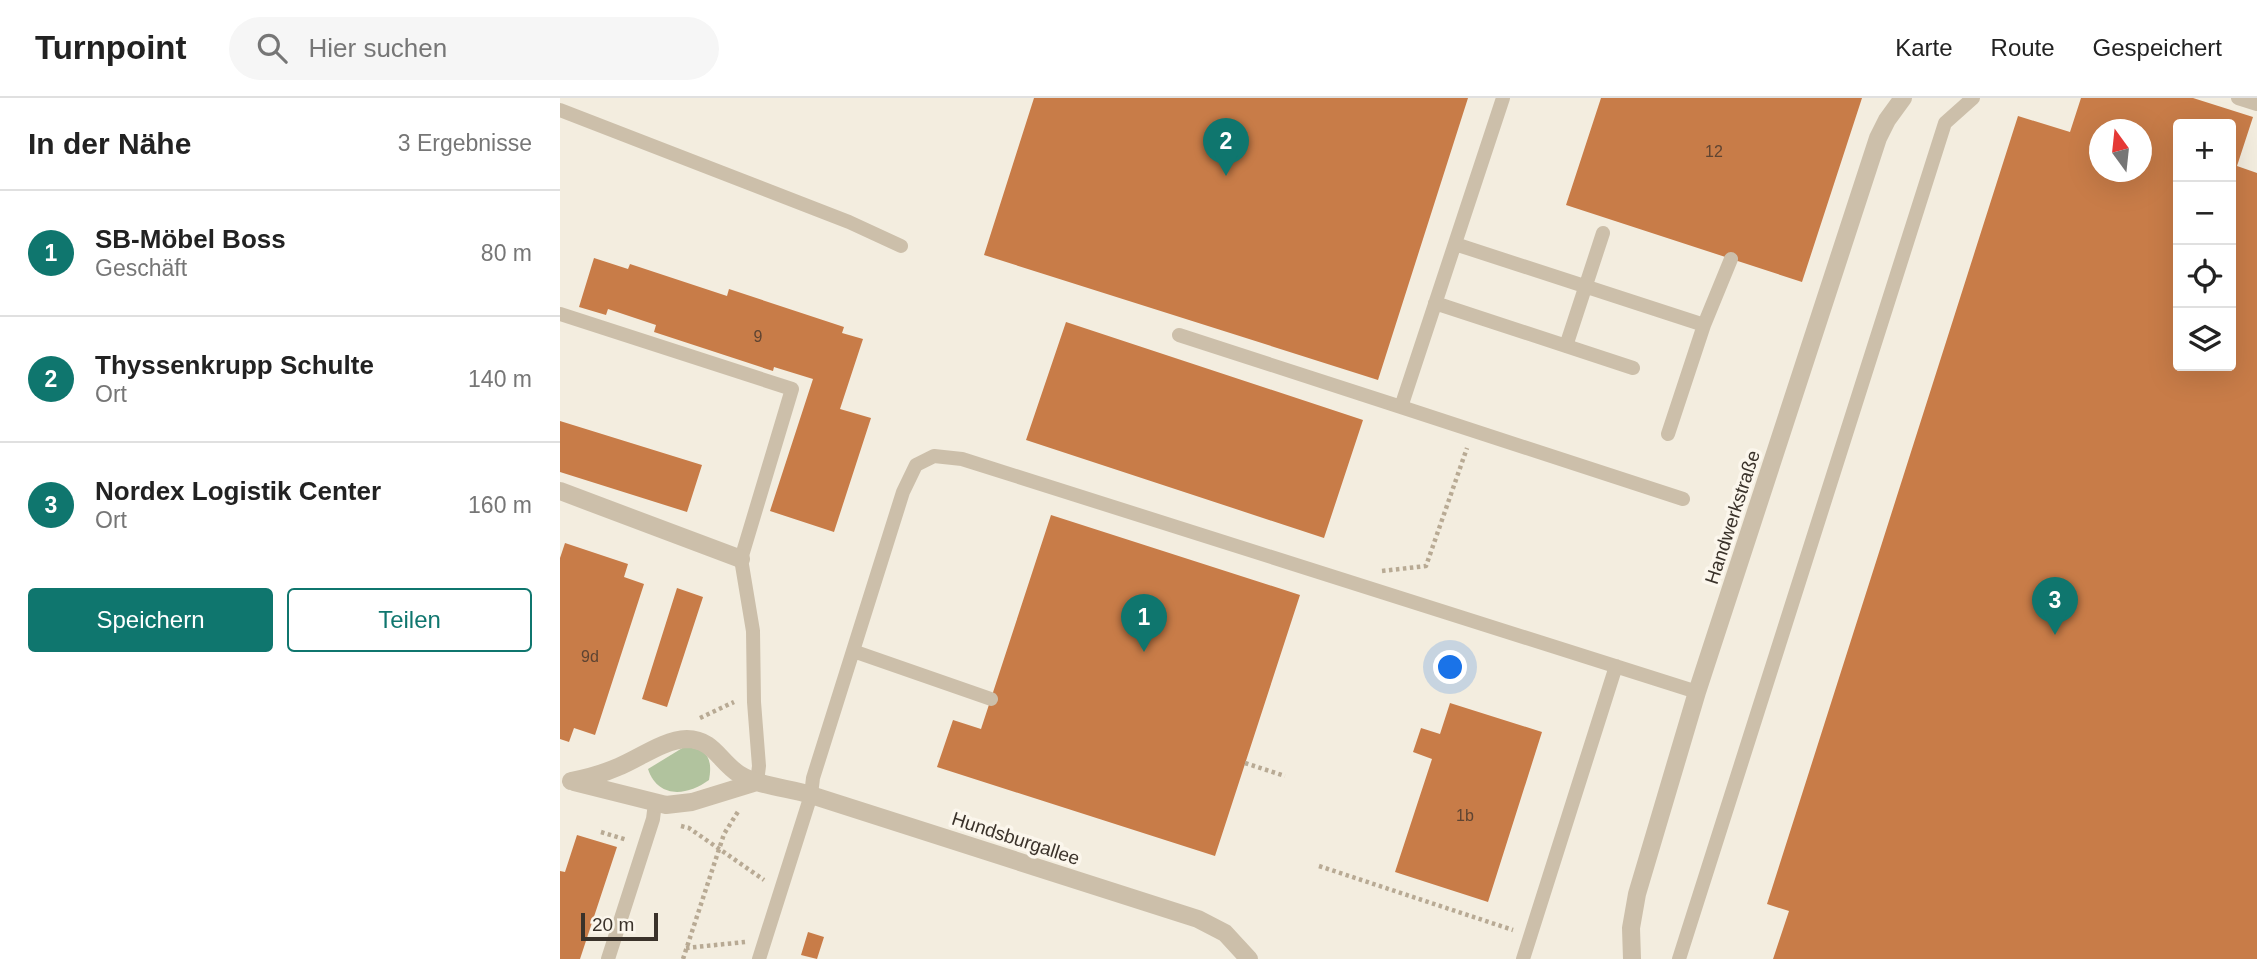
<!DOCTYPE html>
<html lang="de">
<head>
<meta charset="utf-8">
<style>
	body { margin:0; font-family:Helvetica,sans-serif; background:#f6f6f6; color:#222 }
	.controls { position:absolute; right:21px; top:21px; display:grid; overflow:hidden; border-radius:7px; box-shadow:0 7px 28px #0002 }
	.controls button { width:63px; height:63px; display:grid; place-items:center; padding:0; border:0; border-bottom:2px solid #e0e0e0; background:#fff; color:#222; font:35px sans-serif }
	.compass { position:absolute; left:1529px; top:21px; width:63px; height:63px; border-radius:50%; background:#fff; box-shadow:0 7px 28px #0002; rotate:345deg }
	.scale { position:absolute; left:21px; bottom:18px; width:77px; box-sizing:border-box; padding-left:7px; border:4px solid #3a322a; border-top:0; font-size:19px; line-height:24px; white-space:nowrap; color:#3a322a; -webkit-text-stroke:5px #fbf6ec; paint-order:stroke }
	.you { position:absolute; left:891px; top:570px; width:24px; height:24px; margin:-18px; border:5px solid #fff; border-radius:50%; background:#1a73e8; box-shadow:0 0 0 10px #1a73e833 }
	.badge { display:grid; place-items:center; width:46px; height:46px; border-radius:50%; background:#0f766e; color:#fff; font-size:23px; font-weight:700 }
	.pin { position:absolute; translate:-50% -58px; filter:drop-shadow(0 2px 4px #0008) }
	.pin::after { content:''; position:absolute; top:37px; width:24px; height:21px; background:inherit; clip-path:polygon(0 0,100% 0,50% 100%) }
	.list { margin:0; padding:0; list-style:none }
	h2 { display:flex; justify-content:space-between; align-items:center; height:91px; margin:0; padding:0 28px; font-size:30px }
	h2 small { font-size:23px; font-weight:400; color:#767676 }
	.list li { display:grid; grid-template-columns:46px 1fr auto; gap:21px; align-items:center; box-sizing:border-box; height:126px; padding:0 28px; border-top:2px solid #e0e0e0 }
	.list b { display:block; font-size:26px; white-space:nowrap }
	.list p { margin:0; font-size:23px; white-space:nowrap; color:#767676 }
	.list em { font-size:23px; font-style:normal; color:#767676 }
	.actions { display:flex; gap:14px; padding:21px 28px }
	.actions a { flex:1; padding:16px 0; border:2px solid #0f766e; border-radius:7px; text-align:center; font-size:24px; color:#0f766e }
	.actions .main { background:#0f766e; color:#fff }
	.icon { flex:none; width:38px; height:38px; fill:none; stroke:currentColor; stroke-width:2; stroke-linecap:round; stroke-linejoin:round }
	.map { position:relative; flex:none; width:1697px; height:861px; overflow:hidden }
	header { display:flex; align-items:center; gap:42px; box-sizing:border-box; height:98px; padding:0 35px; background:#fff; border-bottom:2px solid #e0e0e0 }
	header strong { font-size:33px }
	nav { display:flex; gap:38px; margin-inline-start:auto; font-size:24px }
	.search { width:490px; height:63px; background:#f6f6f6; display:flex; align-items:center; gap:18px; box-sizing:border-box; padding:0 24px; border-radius:38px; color:#767676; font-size:26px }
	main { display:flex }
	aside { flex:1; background:#fff }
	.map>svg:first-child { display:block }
	.green { fill:#b1c39e }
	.building { fill:#c87c48; fill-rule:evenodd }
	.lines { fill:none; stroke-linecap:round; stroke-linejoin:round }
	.path { stroke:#b8aa94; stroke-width:4.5; stroke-dasharray:3.5 3.5; stroke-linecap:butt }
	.lane { stroke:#ccbfaa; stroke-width:14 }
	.street { stroke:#ccbfaa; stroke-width:18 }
	.labels { text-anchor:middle; stroke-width:7; stroke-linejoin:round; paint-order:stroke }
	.number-label { font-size:16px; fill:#5e4432 }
	.street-label { font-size:19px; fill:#3a322a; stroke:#fbf6ec }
</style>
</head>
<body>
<header>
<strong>Turnpoint</strong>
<div class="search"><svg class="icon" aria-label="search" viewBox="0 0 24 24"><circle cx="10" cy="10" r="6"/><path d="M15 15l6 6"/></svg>Hier suchen</div>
<nav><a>Karte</a><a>Route</a><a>Gespeichert</a></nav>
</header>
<main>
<aside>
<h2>In der Nähe<small>3 Ergebnisse</small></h2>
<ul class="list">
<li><span class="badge">1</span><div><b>SB-Möbel Boss</b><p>Geschäft</p></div><em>80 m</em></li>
<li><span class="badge">2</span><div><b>Thyssenkrupp Schulte</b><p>Ort</p></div><em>140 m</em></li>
<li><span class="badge">3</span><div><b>Nordex Logistik Center</b><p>Ort</p></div><em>160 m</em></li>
</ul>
<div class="actions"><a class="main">Speichern</a><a>Teilen</a></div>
</aside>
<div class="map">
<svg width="1697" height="861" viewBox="0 0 1697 861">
	<rect width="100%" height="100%" fill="#f3eddf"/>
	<path class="green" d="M124 649C147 650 153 660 149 682 127 698 98 701 88 671Z"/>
	<path class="building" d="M474 0H908L818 282 424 157Z
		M1041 0H1302L1242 184 1006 107Z
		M1521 0H1633L1693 19 1677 68 1697 75V861H1213L1229 813 1207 806 1458 18 1510 34ZM1618 26H1671V268H1618ZM1540 32H1582V74H1540Z
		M34 160 68 171 70 166 167 198 169 191 284 229 282 235 303 241 280 311 311 320 274 434 210 413 253 281 214 269 213 273 94 234 96 227 48 211 46 217 19 209Z
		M506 224 803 322 764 440 466 342Z
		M0 323 142 367 127 414 0 374Z
		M491 417 740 497 655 758 377 669 393 622 421 631Z
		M5 445 68 466 64 479 84 486 35 637 14 630 9 644 0 641V460Z
		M117 490 143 499 107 609 82 601Z
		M890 605 982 634 928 804 835 774 872 661 853 654 861 630 880 636Z
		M17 737 57 749 20 861H0V773L5 774Z
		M248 834 264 839 257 861 241 857Z"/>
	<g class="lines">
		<path class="path" d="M822 473 866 468 907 350
			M140 620 174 604
			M685 665 725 678
			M121 728 129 730 204 782
			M41 734 67 742
			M759 768 953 832
			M126 850 185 844
			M123 861 164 736 179 712"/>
		<path class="lane" d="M1678 0 1697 6
			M0 12 289 124 341 148
			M895 146 1144 227 1108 336
			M875 205 1073 270
			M0 216 232 291 181 461 193 533 194 604 199 668 197 684
			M1144 227 1171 161
			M619 237 841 309 943 0
			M1006 248 1043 135
			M841 309 1123 401
			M293 553 431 601
			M48 861 93 721 95 705
			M199 861 251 697 253 680 343 394 356 367 374 358 402 361 1137 594
			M963 861 1056 568
			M1119 861 1385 25 1413 0"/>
		<path class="street" d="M0 393 181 461
			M11 683C27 680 42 676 58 669 80 660 103 642 127 641 153 641 160 664 179 676 198 688 229 690 251 697L638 821 665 835 689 861
			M14 684 106 707 132 704 197 684
			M1072 861 1071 830 1077 796 1137 594 1318 40 1327 22 1343 0"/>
	</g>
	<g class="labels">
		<g class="number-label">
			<text x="1154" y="59">12</text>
			<text x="198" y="244">9</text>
			<text x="30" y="564">9d</text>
			<text x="905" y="723">1b</text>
		</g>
		<g class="street-label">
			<text transform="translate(1172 419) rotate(-72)" y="7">Handwerkstraße</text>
			<text transform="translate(456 740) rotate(18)" y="7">Hundsburgallee</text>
		</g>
	</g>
</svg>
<div class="controls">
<button>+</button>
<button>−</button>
<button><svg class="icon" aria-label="locate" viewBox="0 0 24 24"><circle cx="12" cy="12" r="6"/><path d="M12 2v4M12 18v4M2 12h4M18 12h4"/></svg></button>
<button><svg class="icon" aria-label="layers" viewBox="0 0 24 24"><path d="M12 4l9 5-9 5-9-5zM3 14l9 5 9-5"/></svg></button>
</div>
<svg class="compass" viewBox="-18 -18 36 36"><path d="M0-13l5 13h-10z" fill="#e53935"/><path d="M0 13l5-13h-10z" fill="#767676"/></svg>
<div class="scale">20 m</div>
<div class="you"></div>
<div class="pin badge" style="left:584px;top:554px">1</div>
<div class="pin badge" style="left:666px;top:78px">2</div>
<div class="pin badge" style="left:1495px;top:537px">3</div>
</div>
</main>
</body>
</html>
